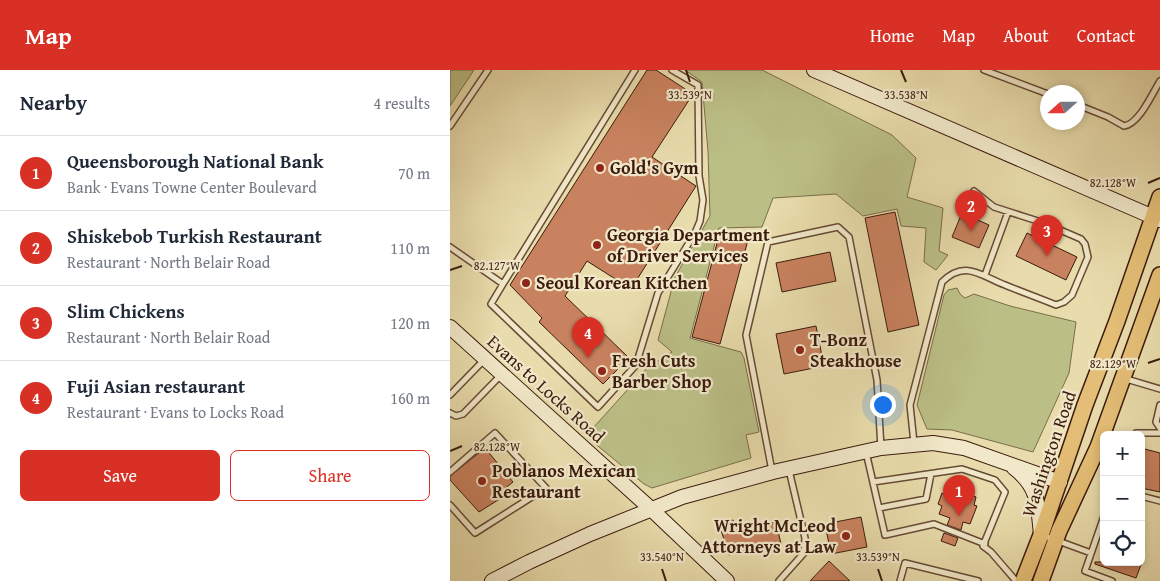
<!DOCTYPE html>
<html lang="en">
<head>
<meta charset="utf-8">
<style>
	body { margin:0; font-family:"Gentium Book Plus",serif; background:#f2f2f3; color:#1f2937 }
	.controls { position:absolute; right:15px; bottom:15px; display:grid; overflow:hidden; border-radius:8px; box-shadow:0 2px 8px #0003 }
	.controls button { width:45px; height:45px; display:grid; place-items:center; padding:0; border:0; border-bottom:1px solid #e0e1e3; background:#fff; color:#1f2937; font:25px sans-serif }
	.compass { position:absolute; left:590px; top:15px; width:45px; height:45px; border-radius:50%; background:#fff; box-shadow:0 2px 8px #0003; rotate:249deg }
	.you { position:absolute; left:432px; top:334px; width:18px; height:18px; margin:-12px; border:4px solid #fff; border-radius:50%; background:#1a73e8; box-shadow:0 0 0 8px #1a73e833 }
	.badge { display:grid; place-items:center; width:32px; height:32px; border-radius:50%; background:#d93025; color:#fff; font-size:16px; font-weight:700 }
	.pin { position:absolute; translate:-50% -41px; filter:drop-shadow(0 1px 2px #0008) }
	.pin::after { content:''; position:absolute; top:26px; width:18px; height:15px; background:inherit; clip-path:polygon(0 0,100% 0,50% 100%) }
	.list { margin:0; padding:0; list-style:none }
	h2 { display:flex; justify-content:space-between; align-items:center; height:65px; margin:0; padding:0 20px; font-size:21px }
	h2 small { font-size:16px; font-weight:400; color:#747a83 }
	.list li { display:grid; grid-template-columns:32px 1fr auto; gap:15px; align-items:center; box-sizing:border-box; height:75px; padding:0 20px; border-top:1px solid #e0e1e3 }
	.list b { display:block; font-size:19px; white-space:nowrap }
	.list p { margin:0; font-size:16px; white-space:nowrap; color:#747a83 }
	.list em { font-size:16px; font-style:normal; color:#747a83 }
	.actions { display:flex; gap:10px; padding:15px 20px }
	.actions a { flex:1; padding:11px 0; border:1px solid #d93025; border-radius:8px; text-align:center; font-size:18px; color:#d93025 }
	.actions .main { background:#d93025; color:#fff }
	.icon { flex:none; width:28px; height:28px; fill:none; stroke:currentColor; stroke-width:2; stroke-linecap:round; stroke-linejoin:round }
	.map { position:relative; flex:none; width:710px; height:511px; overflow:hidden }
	header { display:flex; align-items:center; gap:30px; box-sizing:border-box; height:70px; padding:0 25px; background:#d93025; color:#fff }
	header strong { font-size:24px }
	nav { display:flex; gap:28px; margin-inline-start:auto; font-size:18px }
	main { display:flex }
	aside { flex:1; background:#fff }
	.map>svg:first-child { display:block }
	.green { fill:#bbbf86; stroke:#7b6d4a }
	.building { fill:#c9825f; stroke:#3b1b0d }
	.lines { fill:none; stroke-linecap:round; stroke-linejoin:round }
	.lane-casing { stroke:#664b35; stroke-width:8 }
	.secondary-casing { stroke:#3b1b0d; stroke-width:16 }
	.primary-casing { stroke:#3b1b0d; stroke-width:18 }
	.lane { stroke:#f1e8c9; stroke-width:5 }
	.secondary { stroke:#f1e8c9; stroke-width:14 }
	.primary { stroke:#e4be76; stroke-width:15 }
	.ticks { fill:none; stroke:#3b1b0d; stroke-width:2 }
	.poi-dot { fill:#8f2418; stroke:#f1e8c9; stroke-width:2 }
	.labels { text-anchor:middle; stroke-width:4.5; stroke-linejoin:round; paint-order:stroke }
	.poi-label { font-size:18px; font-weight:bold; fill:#3b1b0d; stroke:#f1e8c9; text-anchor:start }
	.street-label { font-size:18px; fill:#3b1b0d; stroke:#f1e8c9 }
	.ticks-label { font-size:12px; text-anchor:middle; fill:#3b1b0d; stroke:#f1e8c9; stroke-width:4.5; stroke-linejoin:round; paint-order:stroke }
</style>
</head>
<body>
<header>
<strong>Map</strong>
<nav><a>Home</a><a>Map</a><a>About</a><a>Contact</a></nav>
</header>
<main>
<aside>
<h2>Nearby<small>4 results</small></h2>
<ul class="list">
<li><span class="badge">1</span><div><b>Queensborough National Bank</b><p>Bank · Evans Towne Center Boulevard</p></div><em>70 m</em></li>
<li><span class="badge">2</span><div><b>Shiskebob Turkish Restaurant</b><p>Restaurant · North Belair Road</p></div><em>110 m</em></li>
<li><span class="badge">3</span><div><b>Slim Chickens</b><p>Restaurant · North Belair Road</p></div><em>120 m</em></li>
<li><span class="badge">4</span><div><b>Fuji Asian restaurant</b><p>Restaurant · Evans to Locks Road</p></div><em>160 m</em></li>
</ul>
<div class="actions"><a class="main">Save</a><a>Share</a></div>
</aside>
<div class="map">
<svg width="710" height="511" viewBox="0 0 710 511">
	<rect width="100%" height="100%" fill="#e9dcac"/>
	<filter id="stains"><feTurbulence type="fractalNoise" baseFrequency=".004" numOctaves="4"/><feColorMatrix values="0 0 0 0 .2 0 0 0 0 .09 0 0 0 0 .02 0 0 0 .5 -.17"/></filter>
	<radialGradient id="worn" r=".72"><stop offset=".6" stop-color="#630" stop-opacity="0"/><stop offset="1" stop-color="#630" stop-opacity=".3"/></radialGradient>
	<path class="green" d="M0 0H24L0 36Z
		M235 0H312L442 65 466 88 457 127 493 138 489 181 498 185 486 200 474 192 476 158 451 156 447 139 413 146 386 124 323 128 312 157 269 158 240 268 291 282 294 288 309 362 296 365 301 388 202 418 194 414 143 372V358L198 297 222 282 208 270 225 207 260 146 258 81 252 12Z
		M507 218 510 224 515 228 524 224 560 236 626 252 619 303 583 382 502 360 477 359 467 335 494 225 498 220Z"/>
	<path class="building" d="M197 0H206L243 24 202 87 246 116 181 219 137 191 115 226 179 288 153 314 89 252 92 248 60 215Z
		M445 142 469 255 438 262 415 148Z
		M512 143 539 155 529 178 502 167Z
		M270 162 298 170 270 274 242 267Z
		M577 163 627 187 616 210 566 186Z
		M380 182 386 211 332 222 326 193Z
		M366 256 374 296 334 304 326 264Z
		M35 378 63 412 53 420 56 425 29 442 0 410V406Z
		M691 378 710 383V422L691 418Z
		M498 417 526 427 524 435 527 436 520 454 513 452 511 460 497 455 500 448 489 444 492 436 488 434 492 423 495 425Z
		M411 447 417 477 381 484 375 454Z
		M283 450 287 461 326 452 331 474 305 480 304 477 279 485 269 454Z
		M494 463 508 468 505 476 491 471Z
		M379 491 400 511H360Z
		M645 492H692L686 508 645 494Z"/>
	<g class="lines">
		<g class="lane-casing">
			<path id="lane" d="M534 0 598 24
				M628 35 658 47 674 56C689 54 702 24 710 11
				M0 56 38 0
				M0 177 53 214 185 0
				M535 205 558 142
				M53 214 41 234 148 337 186 295 208 223 245 163 250 151 253 130 249 106 248 15 222 0
				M673 308 710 319
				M0 325 35 289
				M710 335 706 352 710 358
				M0 343 6 346 13 344 52 304
				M685 365 686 363H710
				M464 373 460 335 492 212C515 189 531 206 555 215 572 222 589 228 606 235L614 232 622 225 638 187 635 174 631 169 594 153 544 137 524 121
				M416 382 435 465 484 454 535 474
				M322 401 296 265 318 172 388 157 399 167 427 310 431 378
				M0 402 45 363 96 418 25 463 0 435
				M423 412 512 399 545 410 555 422 533 476 541 482 566 511
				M691 426 710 431
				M429 438 476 429 481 404
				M654 446 635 501 662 511
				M592 465 641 483
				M329 511 354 483 355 468 339 400
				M450 511 455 493 528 511"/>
		</g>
		<g class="secondary-casing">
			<path id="secondary" d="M364 0 710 150
				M0 257 201 439 277 511
				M564 398C589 417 588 436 591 465
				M42 511 79 492 140 464 232 427 323 402 431 378 483 373 514 378 610 412"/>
		</g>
		<g class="primary-casing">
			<path id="primary" d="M573 511 591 465 635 335 667 251 710 127
				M591 511 609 461 648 377 710 205"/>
		</g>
		<use href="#lane" class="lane"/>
		<use href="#secondary" class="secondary"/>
		<use href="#primary" class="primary"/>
	</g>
	<path class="ticks" d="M236 0 240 12M451 0 456 12M698 113 710 108M0 200 12 196M698 293 710 289M0 381 12 376M212 499 216 511M428 499 432 511"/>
	<g class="poi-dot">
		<circle cx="150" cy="98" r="5"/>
		<circle cx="147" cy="175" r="5"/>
		<circle cx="76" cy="213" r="5"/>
		<circle cx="350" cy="280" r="5"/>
		<circle cx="152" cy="301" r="5"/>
		<circle cx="32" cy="411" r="5"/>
		<circle cx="396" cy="466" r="5"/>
	</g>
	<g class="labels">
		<g class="poi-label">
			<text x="160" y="104">Gold's Gym</text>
			<text x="157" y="171">Georgia Department<tspan x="157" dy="21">of Driver Services</tspan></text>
			<text x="86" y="219">Seoul Korean Kitchen</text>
			<text x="360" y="276">T-Bonz<tspan x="360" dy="21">Steakhouse</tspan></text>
			<text x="162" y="297">Fresh Cuts<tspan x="162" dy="21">Barber Shop</tspan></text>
			<text x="42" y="407">Poblanos Mexican<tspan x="42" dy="21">Restaurant</tspan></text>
			<text x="386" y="462" text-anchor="end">Wright McLeod<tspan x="386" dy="21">Attorneys at Law</tspan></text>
		</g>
		<g class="street-label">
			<text transform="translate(96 319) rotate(42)" y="6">Evans to Locks Road</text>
			<text transform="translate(599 384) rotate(-71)" y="6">Washington Road</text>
		</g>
	</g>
	<g class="ticks-label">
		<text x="240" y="29">33.539°N</text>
		<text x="456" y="29">33.538°N</text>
		<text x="663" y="117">82.128°W</text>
		<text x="47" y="200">82.127°W</text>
		<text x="663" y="298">82.129°W</text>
		<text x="47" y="381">82.128°W</text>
		<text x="212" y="491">33.540°N</text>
		<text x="428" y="491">33.539°N</text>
	</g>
	<rect width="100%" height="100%" filter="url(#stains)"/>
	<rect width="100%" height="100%" fill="url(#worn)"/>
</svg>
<div class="controls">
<button>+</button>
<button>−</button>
<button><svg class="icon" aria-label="locate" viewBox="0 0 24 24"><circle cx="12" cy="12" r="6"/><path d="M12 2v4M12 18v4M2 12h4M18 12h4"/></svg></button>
</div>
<svg class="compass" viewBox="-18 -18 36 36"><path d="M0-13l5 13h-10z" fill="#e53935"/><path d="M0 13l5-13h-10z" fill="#747a83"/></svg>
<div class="you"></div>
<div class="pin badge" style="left:509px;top:446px">1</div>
<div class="pin badge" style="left:521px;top:161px">2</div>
<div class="pin badge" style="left:597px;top:186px">3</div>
<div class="pin badge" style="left:138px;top:288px">4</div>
</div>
</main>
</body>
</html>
